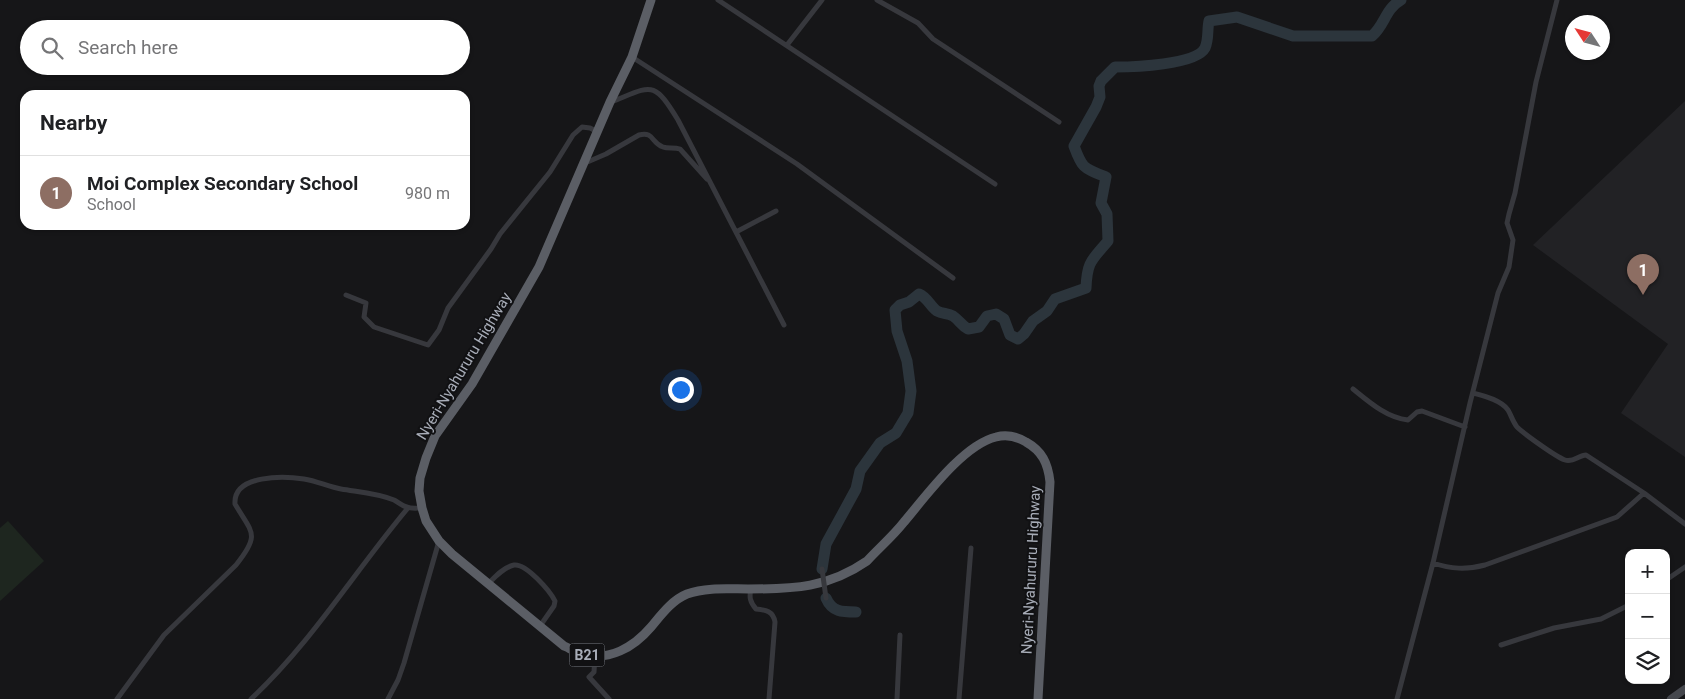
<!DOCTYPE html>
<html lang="en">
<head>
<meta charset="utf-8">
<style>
	body { margin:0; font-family:Roboto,sans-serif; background:#f6f6f6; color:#202124 }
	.controls { position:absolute; right:15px; bottom:15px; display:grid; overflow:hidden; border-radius:10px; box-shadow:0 1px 4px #0004 }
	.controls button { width:45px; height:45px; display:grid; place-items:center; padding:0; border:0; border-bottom:1px solid #e0e0e0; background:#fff; color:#202124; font:25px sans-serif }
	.compass { position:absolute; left:1565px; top:15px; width:45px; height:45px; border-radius:50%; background:#fff; box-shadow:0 1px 4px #0004; rotate:306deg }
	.you { position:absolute; left:680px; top:389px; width:18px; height:18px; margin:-12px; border:4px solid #fff; border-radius:50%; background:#1a73e8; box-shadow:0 0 0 8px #1a73e833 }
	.badge { display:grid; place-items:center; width:32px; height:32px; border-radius:50%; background:#0f766e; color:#fff; font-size:16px; font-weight:700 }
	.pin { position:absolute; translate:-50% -41px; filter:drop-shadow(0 1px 2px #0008) }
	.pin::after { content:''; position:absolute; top:26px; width:18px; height:15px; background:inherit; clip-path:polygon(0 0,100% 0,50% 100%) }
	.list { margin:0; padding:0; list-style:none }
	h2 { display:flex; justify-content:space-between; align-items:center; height:65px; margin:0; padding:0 20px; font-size:21px }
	h2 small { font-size:16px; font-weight:400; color:#757577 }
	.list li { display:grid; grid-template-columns:32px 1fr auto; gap:15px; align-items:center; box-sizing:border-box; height:75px; padding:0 20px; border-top:1px solid #e0e0e0 }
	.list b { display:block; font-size:19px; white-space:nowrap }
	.list p { margin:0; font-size:16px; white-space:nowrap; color:#757577 }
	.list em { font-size:16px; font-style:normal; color:#757577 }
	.icon { flex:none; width:28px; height:28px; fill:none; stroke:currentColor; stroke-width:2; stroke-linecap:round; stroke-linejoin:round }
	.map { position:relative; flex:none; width:1685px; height:699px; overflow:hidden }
	.search { position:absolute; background:#fff; box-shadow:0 1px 4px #0004; left:20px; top:20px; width:450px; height:55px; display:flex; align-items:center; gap:12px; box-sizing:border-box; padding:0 18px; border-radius:28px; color:#757577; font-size:19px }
	.panel { position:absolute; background:#fff; box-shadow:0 1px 4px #0004; left:20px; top:90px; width:450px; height:140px; border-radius:15px }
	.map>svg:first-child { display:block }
	.built { fill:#222225 }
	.green { fill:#1e261f }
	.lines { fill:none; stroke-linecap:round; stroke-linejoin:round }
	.river { stroke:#2c353c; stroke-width:11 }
	.minor { stroke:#37383d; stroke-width:5 }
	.secondary { stroke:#45474d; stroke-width:8 }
	.trunk { stroke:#5b5e65; stroke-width:9 }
	.minor-bridge { stroke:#37383d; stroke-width:5 }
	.labels { text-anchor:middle; stroke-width:4; stroke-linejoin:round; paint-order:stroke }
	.shield { fill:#111113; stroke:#7b7e86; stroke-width:1 }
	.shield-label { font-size:14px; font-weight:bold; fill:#a8adb8 }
	.street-label { font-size:15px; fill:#a8adb8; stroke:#111113 }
</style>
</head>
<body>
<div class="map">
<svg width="1685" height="699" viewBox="0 0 1685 699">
	<rect width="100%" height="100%" fill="#161618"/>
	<path class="built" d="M1685 101V457L1621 413 1668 344 1533 245Z"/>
	<path class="green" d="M8 521 44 561 0 601V528Z"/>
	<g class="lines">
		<path class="river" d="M822 569 826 544 856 489 860 471 880 443 896 433 908 413 911 391 907 361 897 331 895 310 900 305 909 302 919 294C927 297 930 306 937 311 942 314 948 313 953 316 959 320 961 325 968 329L979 327 987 316 996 314 1004 319 1010 335 1018 339 1024 334 1033 321 1047 311 1055 299 1086 288C1087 261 1092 260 1108 241L1107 214 1101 203 1106 177C1083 168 1082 168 1074 146L1096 107 1100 97 1099 86 1101 81 1115 67C1133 67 1196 65 1205 48 1209 39 1207 30 1209 21L1237 17 1293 36H1372C1385 25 1385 9 1401 0
			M826 598C832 612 842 612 856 612"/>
		<path class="minor" d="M718 0 995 184
			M877 0 918 23 933 39 1059 122
			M787 45 822 0
			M632 57 797 164 953 278
			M611 102C652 86 653 79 678 120L784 325
			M585 163 606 154 639 135C654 131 651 143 663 147 668 149 674 147 680 149L707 179
			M736 232 776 211
			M346 295 366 303 364 317 374 327 428 345 439 330 448 308 491 249 500 234 550 172 573 135 582 127 590 128 598 132
			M1353 389C1369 402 1387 418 1408 420L1417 412 1422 411 1465 427
			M1473 393C1484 396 1501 400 1508 410 1511 415 1513 422 1517 427 1523 433 1556 457 1565 460 1573 463 1579 455 1586 455L1644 493
			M1433 563C1451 569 1466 570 1485 565L1617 517 1644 493 1685 524
			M1666 580 1685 567
			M488 584C495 577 504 567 514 565 526 563 550 591 555 601L554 606 540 626
			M751 589C749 597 750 602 756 609 766 610 773 611 775 622L769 699
			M1501 645 1554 628 1601 619 1629 605
			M595 655 594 672 589 677 609 699
			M117 699 164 635 236 565C261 534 252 533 235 504 233 474 285 476 304 479 317 481 329 487 341 489 359 492 377 493 394 500 398 502 402 506 407 507 411 509 417 508 422 508
			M251 699C312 642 355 571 408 508
			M388 699 398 680 404 663 439 541
			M897 699 900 635
			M959 699 971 548
			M1397 699 1433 563 1470 403 1498 293 1509 267 1513 240 1507 223 1509 214 1515 193 1536 82 1557 0"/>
		<path class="secondary" d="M1671 699 1685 689"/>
		<path class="trunk" d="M651 0 632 57 610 102 539 267 472 384 435 436 426 458 420 478 419 491 422 508 426 521 439 541 452 554 564 646C570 648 576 653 581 654 609 662 634 647 651 627 661 615 672 600 687 594 706 587 729 589 748 589 794 589 828 588 867 561 879 548 893 536 904 522 926 496 963 445 996 437 1007 434 1016 436 1026 442 1042 451 1048 463 1050 482L1038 699"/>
		<path class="minor-bridge" d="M822 569 826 598"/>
	</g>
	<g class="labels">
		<rect class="shield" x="569.5" y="643.5" width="35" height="23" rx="4"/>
		<g class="shield-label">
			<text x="587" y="660">B21</text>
		</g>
		<g class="street-label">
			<text transform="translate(464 366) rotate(-59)" y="5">Nyeri-Nyahururu Highway</text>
			<text transform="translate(1031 570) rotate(-87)" y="5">Nyeri-Nyahururu Highway</text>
		</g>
	</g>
</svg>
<div class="controls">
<button>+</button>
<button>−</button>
<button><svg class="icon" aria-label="layers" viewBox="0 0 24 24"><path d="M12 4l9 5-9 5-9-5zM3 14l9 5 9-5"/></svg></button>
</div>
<svg class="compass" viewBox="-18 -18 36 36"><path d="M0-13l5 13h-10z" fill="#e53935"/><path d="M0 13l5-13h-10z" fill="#757577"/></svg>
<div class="you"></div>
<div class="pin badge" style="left:1643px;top:295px;background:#8d6e63">1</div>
<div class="search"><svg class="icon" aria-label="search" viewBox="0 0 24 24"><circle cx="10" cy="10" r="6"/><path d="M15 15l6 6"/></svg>Search here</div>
<section class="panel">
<h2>Nearby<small></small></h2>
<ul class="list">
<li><span class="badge" style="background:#8d6e63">1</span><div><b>Moi Complex Secondary School</b><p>School</p></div><em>980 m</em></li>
</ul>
</section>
</div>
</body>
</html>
